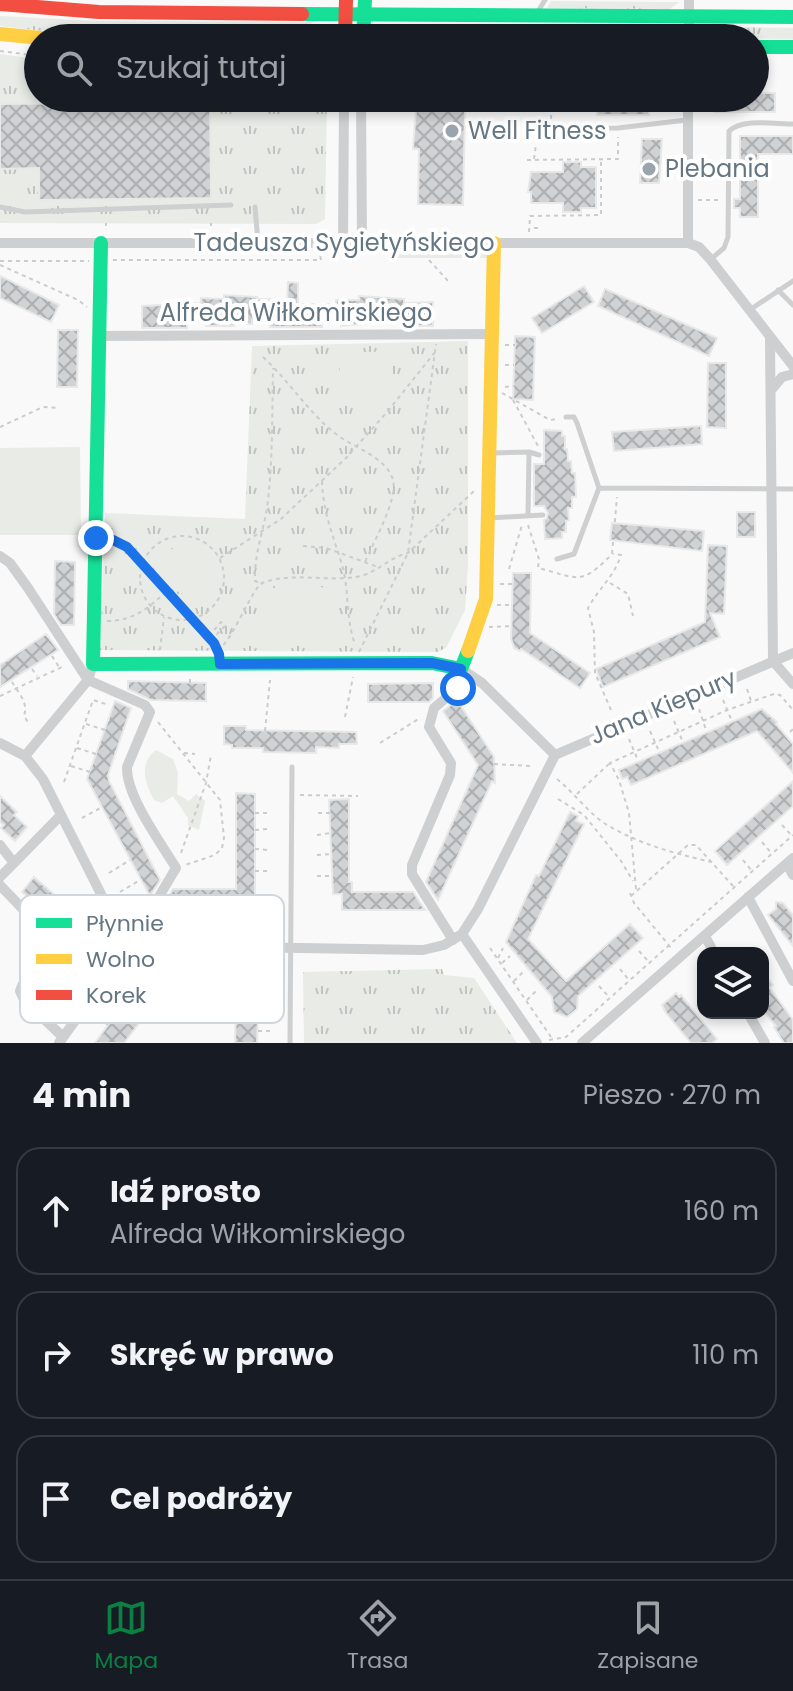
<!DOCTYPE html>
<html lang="pl">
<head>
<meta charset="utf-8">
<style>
	body { margin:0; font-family:Poppins,sans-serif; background:#242831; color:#f1f3f6 }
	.controls { position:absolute; right:24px; bottom:24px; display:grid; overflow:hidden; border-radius:16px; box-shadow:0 4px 12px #0003 }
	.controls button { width:72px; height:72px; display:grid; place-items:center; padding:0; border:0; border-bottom:2px solid #363941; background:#171b24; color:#f1f3f6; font:40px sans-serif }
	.stop { position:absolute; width:24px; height:24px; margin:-18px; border:6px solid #1a73e8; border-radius:50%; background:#fff }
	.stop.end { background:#1a73e8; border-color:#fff; box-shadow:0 2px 8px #0008 }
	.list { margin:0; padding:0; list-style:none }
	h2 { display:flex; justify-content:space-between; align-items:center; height:104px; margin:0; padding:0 32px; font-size:34px }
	h2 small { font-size:26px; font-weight:400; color:#9ea1a6 }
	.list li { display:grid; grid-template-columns:52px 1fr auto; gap:24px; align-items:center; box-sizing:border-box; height:128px; margin:0 16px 16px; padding:0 16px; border:2px solid #363941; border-radius:24px }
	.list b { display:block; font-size:30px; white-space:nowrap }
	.list p { margin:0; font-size:26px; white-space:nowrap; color:#9ea1a6 }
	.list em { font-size:26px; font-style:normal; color:#9ea1a6 }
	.icon { flex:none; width:44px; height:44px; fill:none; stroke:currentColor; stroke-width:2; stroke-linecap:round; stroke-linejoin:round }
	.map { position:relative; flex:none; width:793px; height:1043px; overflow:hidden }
	.search { position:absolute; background:#171b24; box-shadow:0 4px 12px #0003; left:24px; right:24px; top:24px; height:88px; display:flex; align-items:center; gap:20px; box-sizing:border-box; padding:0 28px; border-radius:44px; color:#9ea1a6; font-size:30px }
	.sheet { height:536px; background:#171b24 }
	nav { display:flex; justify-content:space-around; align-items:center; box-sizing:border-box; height:112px; border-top:2px solid #363941; background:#171b24; font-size:22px; color:#9ea1a6 }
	nav a { display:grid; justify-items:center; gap:4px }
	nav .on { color:#0b8043 }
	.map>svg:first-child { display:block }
	.grass { fill:url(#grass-tufts) }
	.green { fill:#e8ebe6 }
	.building { fill:url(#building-cross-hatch); stroke:#e8e8e8; stroke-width:2 }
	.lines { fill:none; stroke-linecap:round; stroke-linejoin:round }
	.path { stroke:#cbcccd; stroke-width:2; stroke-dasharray:4 4; stroke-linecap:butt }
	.lane { stroke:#cecfd0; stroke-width:5 }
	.street { stroke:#cecfd0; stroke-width:10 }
	.fast { stroke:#16e098; stroke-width:14 }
	.slow { stroke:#ffcf43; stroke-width:14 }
	.jam { stroke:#f24e42; stroke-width:14 }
	.route { stroke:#1a73e8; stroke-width:10 }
	.poi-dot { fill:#99a4ac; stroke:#fff; stroke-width:3 }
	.labels { text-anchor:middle; stroke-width:8; stroke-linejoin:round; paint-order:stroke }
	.poi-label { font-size:24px; fill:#657683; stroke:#fff; text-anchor:start }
	.street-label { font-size:24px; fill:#657683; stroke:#fff }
	.key { fill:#fff; stroke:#d1d6da; stroke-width:2 }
	.key-label { font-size:22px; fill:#657683 }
</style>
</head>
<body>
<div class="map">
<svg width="793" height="1043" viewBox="0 0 793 1043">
	<defs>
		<pattern id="grass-tufts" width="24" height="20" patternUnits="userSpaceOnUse" patternTransform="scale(2)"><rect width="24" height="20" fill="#e8ebe6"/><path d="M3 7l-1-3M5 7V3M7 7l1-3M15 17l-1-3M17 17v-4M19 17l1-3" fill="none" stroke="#c0c3c0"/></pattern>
		<pattern id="building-cross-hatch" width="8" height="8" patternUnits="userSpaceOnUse" patternTransform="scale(2)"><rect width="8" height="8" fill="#d0d2d3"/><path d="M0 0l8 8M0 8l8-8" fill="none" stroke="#acafb1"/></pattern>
	</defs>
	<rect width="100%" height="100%" fill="#f9f9f9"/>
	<path class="grass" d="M551 1 662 2H679L670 9 547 8Z
		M0 16 98 21 311 22V32C273 32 236 36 199 37 132 39 66 34 0 26Z
		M723 27 793 28V39L722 38Z
		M403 28H660L664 31 662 33C575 33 489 38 403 37Z
		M0 54 38 59V98H327L325 219 316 224 0 223Z
		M388 249H483L490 258H389Z
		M468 341V566L465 610 446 648 437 652 100 650 105 513 245 519 252 346Z
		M442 969 444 975 474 978 517 1043H304L303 972Z"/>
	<path class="green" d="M394 351 391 395 340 394V353Z
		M80 447 81 535H0V448Z
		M186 542 194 549 209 552 212 560 211 570 216 573C215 582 213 584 206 590L208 600 205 608 197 605 194 599 170 588 169 581 157 573 148 560 158 548 170 550Z
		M335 587 336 640 263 641 262 588Z
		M156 750 173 759 178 773 177 794 189 801 196 794 205 801 199 830 188 825V818L173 796 162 803 154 800C145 783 138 764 156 750Z"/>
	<path class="building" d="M755 93H775V112H714V98H755Z
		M597 98H649V115H597Z
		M210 102 211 198 39 200V168L0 169V104Z
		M416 109 465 111 463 205 418 204 419 149H413Z
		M740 136H793V154H758V217H740V208H734V199H740V172H734V163H740Z
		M642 139H662L659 183H640Z
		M563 162H581V167H596V208H581V212H563V203H531V192H528L531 172H563Z
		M0 276 59 305 51 322 0 298Z
		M288 282 298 283V304H336V300H359V296L404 299V303L433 302V326H404V322H387L341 326V323L322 322V327H270V320H252V324H234V326H206V322L187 321V328H142V306L201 303V298L224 299V295L257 297V299H270V303L287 304Z
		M584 286 594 302 542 333 532 318Z
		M605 289 717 338 709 356 598 306Z
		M58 330H78L77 387H57Z
		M515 336 535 337 533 400 513 399Z
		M708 363H726V428L707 427Z
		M701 426 702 444 614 451 612 432Z
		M544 430 562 431V436H565V449H567L568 461H571L572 473H575L576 497H572V508H568L569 520 566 521V532H562V538L545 539 544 520 547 518 548 513 544 506H534V464H544Z
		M737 512H755V537H737Z
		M612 523 704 531 702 551 610 540Z
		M708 545 727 546 724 614 710 613 720 637 603 687 596 669 705 622Z
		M55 561 75 562 74 625H61L54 614Z
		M513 573H531L530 633 590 673 580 688 521 649 520 651 514 648 511 638Z
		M46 634 58 650 0 687V665Z
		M128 681 206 683V701L151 700 128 689Z
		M433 683V698L429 702H368V684Z
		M457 700 494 757 495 783 492 781 438 900 426 882 478 765 443 711Z
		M115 701 131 708 108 775 109 781 160 880 150 896 87 779Z
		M762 709 777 722 776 724 793 744V773L757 731 631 785 627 777 622 779 619 770Z
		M224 726H246V730L356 732 357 744H339V748L316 747V753L263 752V748H232V745L224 744Z
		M793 781V806L727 865 715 851Z
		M236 793 255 794V895H246L245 903H236V907H172V905H164L173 889H236Z
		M0 796 17 812 14 815 27 827 15 841 1 828 4 825 0 822Z
		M349 799V882H352V892H413L425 910H342V894H333L329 800Z
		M570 812 578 816 576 821 584 824 528 939 566 981 630 924 643 938 578 996 577 1009 567 1017 554 1012 552 997 506 942 536 875 539 876Z
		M34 877 57 897 52 902 79 929 81 952 56 979 60 983 41 1005 29 991 51 956 55 947V932L39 916 44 911 22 892Z
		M776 902 783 903 793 915V946L768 915 776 909Z
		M763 972 773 985 770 988 793 1020V1043H784L774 1027 776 1026 763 1011Z
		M142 978 238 982V993H259L257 1043H235L236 1007 156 1001 124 1043H95Z
		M676 993 679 997 681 995 717 1039 712 1043H691L666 1013 662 1005Z"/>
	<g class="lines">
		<path class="path" d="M320 38V27
			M0 51 38 56
			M551 119 552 98
			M534 159 536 144
			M527 160 618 159V137
			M698 200H720
			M106 226V223
			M211 226V223
			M534 228H538
			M529 232 530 216 601 215V159
			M113 260H321L320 254
			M429 260 449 282
			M0 261H89
			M0 265 78 300 87 307
			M505 345H515
			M263 357C289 381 308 412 336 434 352 447 387 457 393 480 398 500 373 543 365 562
			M505 365H514
			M505 387 514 386
			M502 393 550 420 557 419
			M513 400 538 446
			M0 427 43 407 59 408
			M322 481C323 513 334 538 343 568 349 593 346 620 355 644
			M528 525 539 559 538 568C579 578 580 587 612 554L617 497
			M140 578a42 42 0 1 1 84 0a42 42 0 1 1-84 0Z
			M106 539C113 539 119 541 124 545 144 558 207 630 218 651
			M303 546 326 548 378 567
			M220 558 281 519 346 458 388 411 435 352
			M509 569 522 525
			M258 582 255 581C254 552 265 528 268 500 273 457 272 412 273 368
			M610 583 628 594 633 616
			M500 584H513
			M497 605H512
			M107 621C134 621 148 608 167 591
			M489 627 512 626
			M209 636 221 622 225 626 217 634 214 631
			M160 650 164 617
			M218 651C233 638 246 602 260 584 290 571 325 582 356 577 376 574 389 557 408 553L474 491
			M359 652 408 553 436 344
			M52 656 59 667
			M32 669 37 676
			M12 682C18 692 29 704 24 715L28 723
			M190 683V675
			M747 689 751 701
			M0 696 64 666
			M723 700 731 719
			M699 709 706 730
			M611 710 595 673 594 632 588 608C599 588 614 577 621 555L613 554
			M345 717 353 677
			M674 721 682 740
			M158 722 220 800 224 838 222 848 215 855 185 865
			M86 724 105 730
			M265 731 270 680
			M650 731 658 749
			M790 732 793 729
			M629 739 637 758
			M380 743 420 718
			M77 748 96 754
			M184 753 195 754
			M494 764 530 766
			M71 766 90 772
			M557 779C572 791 590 814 604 823 636 843 675 854 712 862
			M64 782 93 700 109 705
			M577 794 610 763
			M300 795 358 796
			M558 799 584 815 621 861 633 881
			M255 813H268
			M318 813H330
			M82 818 102 807
			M782 825 792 836
			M255 830 267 829
			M317 835 331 833
			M762 842 772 854
			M255 849 268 850
			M181 853 206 783 211 755
			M317 855 331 854
			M743 860 751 870
			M255 871H268
			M109 873 130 860
			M317 876H332
			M636 889 629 813 619 780 610 763 727 710 774 694 780 695 793 710
			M120 892 140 880
			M630 893 634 903 672 949
			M631 896 688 845H696L733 886
			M490 948 551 1037
			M639 951 648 961
			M76 958 89 971
			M498 958 503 948
			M502 963 510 956
			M620 969 628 979
			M151 979 152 961
			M172 979 174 962
			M200 980 201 963
			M224 981 225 964
			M514 981 523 972
			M599 986 609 997
			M527 1000 538 989
			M109 1001 119 1010
			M259 1009H275
			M99 1017 108 1025
			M258 1031H274
			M549 1040 566 1037 793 835"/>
		<path class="lane" d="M537 13 545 0
			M549 129 618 128 687 120
			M0 207 25 212 231 205
			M255 207 258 242
			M711 259 724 248 728 237 729 131C743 118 775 124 793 124
			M778 290 793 305
			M751 309 793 281
			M492 453 529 452 539 455
			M599 488 793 489
			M528 515 529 452
			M490 518 543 515
			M557 559 574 554 599 488 577 423 574 417H566
			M290 1043 292 767"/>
		<path class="street" d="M689 38V0
			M361 98 362 243
			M688 98V243
			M0 243H688L699 247 710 259 793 366
			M343 243 344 98
			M99 336 492 334
			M770 339 773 661
			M772 389 782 377 793 374
			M0 556 10 563 28 588 88 680 145 705 150 712 127 767C126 796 161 843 176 868L135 937 59 1043
			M773 661 793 684
			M0 743 25 756 43 779 109 910 123 927 135 937 169 946 423 950 444 945 462 934 478 909 555 755 793 653
			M25 756 88 680 93 664
			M0 845 14 863 61 815
			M787 864 793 875
			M0 877 14 863
			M0 885C12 899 53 934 44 953 37 967 25 975 20 991L24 1000 63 1037
			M748 897 793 981
			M462 934 537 1043
			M705 936 714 953
			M453 940 412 874V865L450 775 451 763 429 727 434 708 458 688 461 669 482 683 555 755
			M748 1013 765 1043
			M582 1043 793 858"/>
		<path class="fast" d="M302 14 793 17
			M363 38 365 0
			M755 47H793
			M101 243 93 664 432 663 461 669 468 651"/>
		<path class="slow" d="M0 34 41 38
			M468 651 486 599 494 243"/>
		<path class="jam" d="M0 4 99 12 302 14
			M345 38 346 0"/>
	</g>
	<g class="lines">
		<path class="route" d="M96 538 111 539 127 547 214 643 219 654 220 664 432 663 461 669 458 688"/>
	</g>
	<g class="poi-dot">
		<circle cx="452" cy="131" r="8"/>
		<circle cx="649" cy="169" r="8"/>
	</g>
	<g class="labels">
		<g class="poi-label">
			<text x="468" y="139">Well Fitness</text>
			<text x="665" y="177">Plebania</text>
		</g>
		<g class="street-label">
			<text x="344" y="251">Tadeusza Sygietyńskiego</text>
			<text x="296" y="321">Alfreda Wiłkomirskiego</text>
			<text transform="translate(663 707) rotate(-23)" y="8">Jana Kiepury</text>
		</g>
	</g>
	<rect x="20" y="895" width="264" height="128" rx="12" class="key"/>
	<rect x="36" y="918" width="36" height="10" fill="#16e098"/>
	<rect x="36" y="954" width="36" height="10" fill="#ffcf43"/>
	<rect x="36" y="990" width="36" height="10" fill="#f24e42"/>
	<g class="key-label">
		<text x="86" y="931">Płynnie</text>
		<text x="86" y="967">Wolno</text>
		<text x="86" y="1003">Korek</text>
	</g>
</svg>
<div class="controls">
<button><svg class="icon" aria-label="layers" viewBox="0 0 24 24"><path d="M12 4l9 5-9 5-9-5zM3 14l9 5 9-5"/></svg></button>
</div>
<div class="stop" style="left:458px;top:688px"></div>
<div class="stop end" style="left:96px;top:538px"></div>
<div class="search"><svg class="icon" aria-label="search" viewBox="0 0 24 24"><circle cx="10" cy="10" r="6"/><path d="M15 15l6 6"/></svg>Szukaj tutaj</div>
</div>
<section class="sheet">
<h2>4 min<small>Pieszo · 270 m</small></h2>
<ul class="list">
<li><svg class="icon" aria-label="ahead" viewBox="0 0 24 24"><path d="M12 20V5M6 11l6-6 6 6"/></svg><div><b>Idź prosto</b><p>Alfreda Wiłkomirskiego</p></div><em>160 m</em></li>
<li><svg class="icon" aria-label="right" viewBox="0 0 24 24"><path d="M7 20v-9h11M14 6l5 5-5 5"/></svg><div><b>Skręć w prawo</b></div><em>110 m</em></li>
<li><svg class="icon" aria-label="arrive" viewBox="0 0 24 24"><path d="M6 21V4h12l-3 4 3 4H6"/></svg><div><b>Cel podróży</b></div></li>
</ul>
</section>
<nav>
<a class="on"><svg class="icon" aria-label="map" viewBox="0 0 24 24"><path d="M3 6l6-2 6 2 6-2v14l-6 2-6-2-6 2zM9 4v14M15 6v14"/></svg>Mapa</a>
<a><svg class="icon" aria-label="directions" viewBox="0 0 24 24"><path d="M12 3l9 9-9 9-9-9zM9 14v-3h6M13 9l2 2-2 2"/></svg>Trasa</a>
<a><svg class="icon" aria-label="saved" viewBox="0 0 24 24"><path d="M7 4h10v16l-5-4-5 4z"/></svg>Zapisane</a>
</nav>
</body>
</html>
